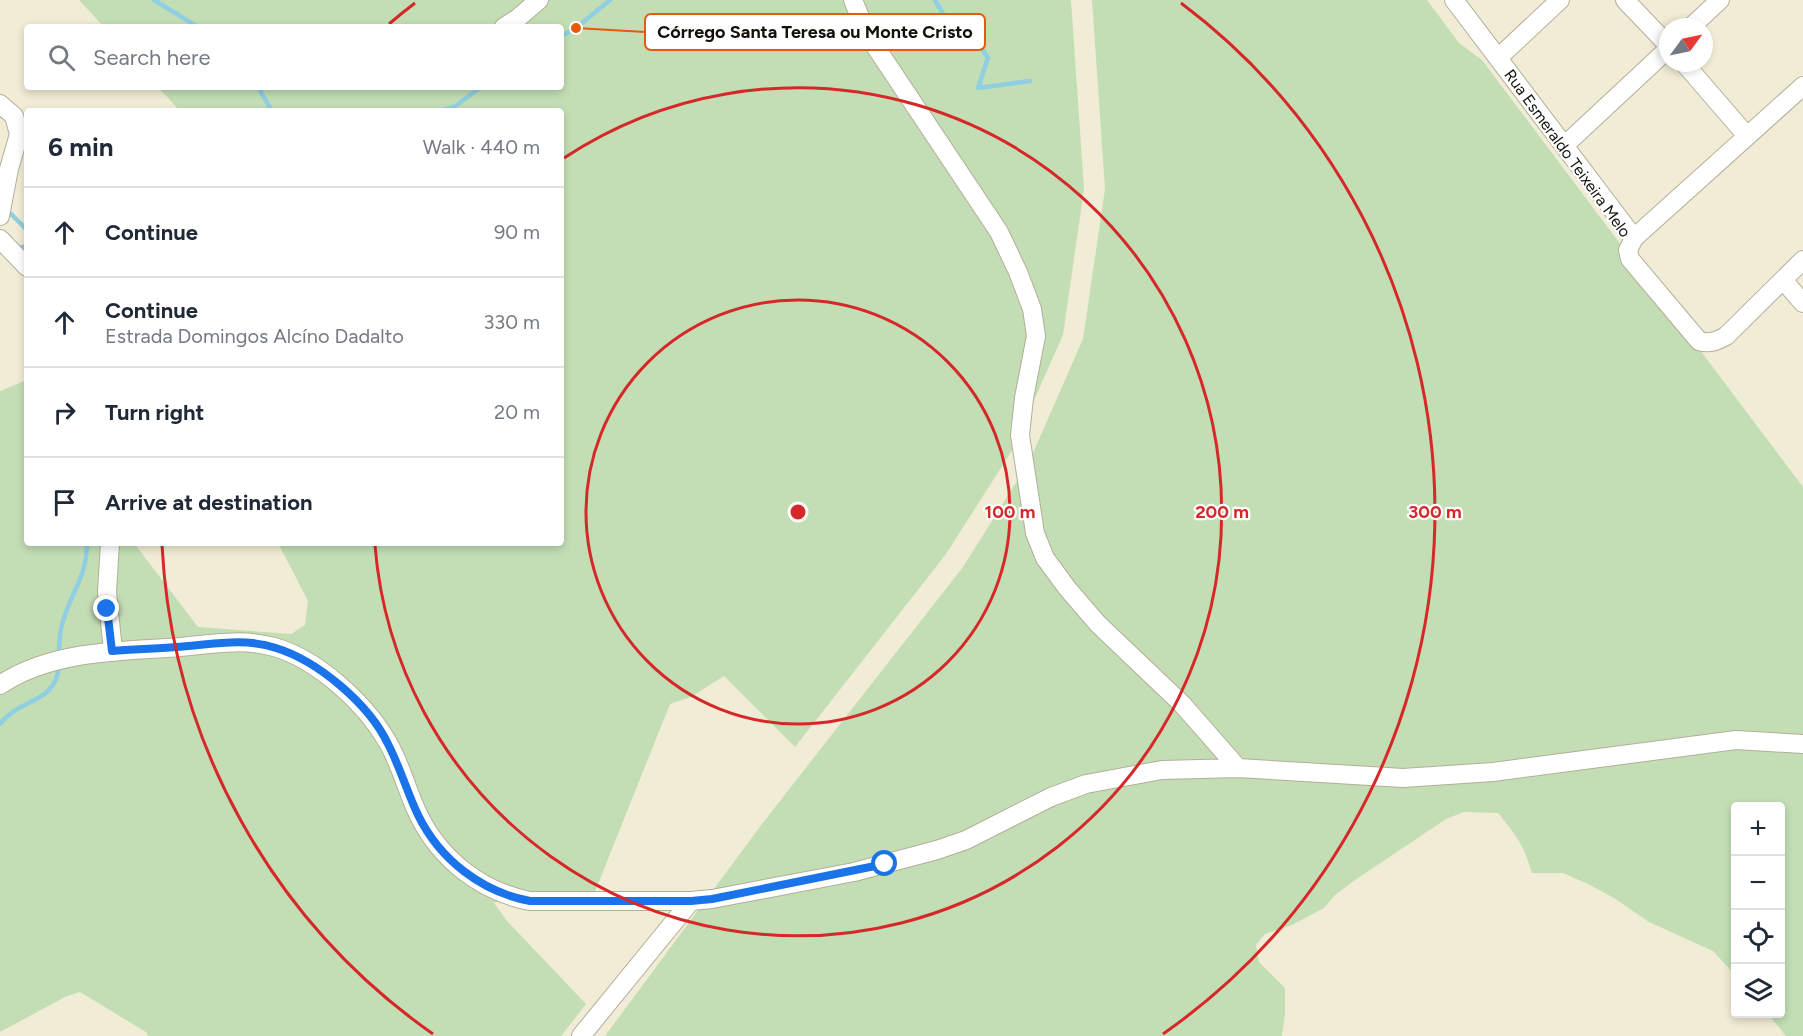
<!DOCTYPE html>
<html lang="en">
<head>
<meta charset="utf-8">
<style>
	body { margin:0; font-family:Figtree,sans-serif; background:#f2f2f3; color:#1f2937 }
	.controls { position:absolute; right:18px; bottom:18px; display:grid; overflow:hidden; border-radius:6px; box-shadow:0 3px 9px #0003 }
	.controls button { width:54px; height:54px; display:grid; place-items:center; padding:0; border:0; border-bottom:2px solid #e0e1e3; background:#fff; color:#1f2937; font:30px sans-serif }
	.compass { position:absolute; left:1659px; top:18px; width:54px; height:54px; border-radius:50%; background:#fff; box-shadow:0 3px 9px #0003; rotate:57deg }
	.stop { position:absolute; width:18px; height:18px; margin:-14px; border:4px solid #1a73e8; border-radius:50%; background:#fff }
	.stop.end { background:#1a73e8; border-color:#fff; box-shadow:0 2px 6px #0008 }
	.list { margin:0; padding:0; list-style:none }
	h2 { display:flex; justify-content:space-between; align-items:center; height:78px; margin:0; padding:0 24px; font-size:26px }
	h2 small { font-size:20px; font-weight:400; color:#747a83 }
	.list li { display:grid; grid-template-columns:39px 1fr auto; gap:18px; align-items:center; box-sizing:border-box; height:90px; padding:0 24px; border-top:2px solid #e0e1e3 }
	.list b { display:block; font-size:22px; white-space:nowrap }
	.list p { margin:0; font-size:20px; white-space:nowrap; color:#747a83 }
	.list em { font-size:20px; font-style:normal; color:#747a83 }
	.icon { flex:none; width:33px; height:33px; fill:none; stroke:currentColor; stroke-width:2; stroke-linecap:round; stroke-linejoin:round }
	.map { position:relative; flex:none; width:1803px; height:1036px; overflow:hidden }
	.search { position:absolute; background:#fff; box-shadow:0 3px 9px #0003; left:24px; top:24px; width:540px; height:66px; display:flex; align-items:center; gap:15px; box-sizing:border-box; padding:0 21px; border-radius:6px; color:#747a83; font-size:22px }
	.panel { position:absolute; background:#fff; box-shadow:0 3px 9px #0003; left:24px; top:108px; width:540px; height:438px; border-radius:6px }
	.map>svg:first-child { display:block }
	.green { fill:#c3deb5 }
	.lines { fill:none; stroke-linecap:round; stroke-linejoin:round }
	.stream { stroke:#8fcfe1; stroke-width:4.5 }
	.minor-casing { stroke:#b3ae98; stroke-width:20 }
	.minor { stroke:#fff; stroke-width:18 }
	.route { stroke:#1a73e8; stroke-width:8 }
	.ring { fill:none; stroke:#d62828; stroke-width:3 }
	.labels { text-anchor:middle; stroke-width:4.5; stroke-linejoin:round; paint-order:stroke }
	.street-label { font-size:16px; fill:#131109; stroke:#fff }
	.centre { fill:#d62828; stroke:#fff; stroke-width:3 }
	.ring-label { font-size:18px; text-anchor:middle; font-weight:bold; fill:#d62828; stroke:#fff; stroke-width:4.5; stroke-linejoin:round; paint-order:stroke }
	.leader { fill:none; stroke:#e8590c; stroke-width:2 }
	.callout-dot { fill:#e8590c; stroke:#fff; stroke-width:2 }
	.callout { fill:#fff; stroke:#e8590c; stroke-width:2 }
	.callout-label { font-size:18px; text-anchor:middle; font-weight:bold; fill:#131109 }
</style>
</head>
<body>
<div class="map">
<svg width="1803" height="1036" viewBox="0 0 1803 1036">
	<rect width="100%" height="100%" fill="#f1ecd5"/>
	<path class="green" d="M79 0H1071L1084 189 1063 335 1011 452 946 554 795 747 724 676 691 697 670 704 594 894 503 899 494 903 507 921 586 1004 561 1036H148L146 1032 80 992 67 996 0 1032V391L27 380V543H134L198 627 291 634 305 625 308 601 278 543H561V111H180L158 87H561V27H104Z
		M1092 0H1427L1459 43 1482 60 1803 487V1036H1786L1768 1014H1780V806H1736L1735 975 1713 951 1649 922 1614 898 1586 883 1563 873H1532C1524 845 1516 835 1498 813L1464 812 1446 819 1355 880 1335 895 1324 908 1292 925 1265 934 1256 945 1259 962 1285 988V1015L1282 1036H605L765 820 963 567 1029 462 1083 339 1105 189Z"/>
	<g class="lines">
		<path class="stream" d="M154 0 198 27
			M935 0 949 24 980 46 988 58 978 88 1030 81
			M561 36 576 28 610 0
			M258 87 272 111
			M440 111 454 107 481 87
			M7 210 27 230
			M16 250 27 245
			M59 654C59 643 60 631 63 621 72 591 87 576 87 543
			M0 724C19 698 56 704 59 666"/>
		<g class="minor-casing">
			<path id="minor" d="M853 0 867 34 999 232 1018 272 1032 309 1036 336 1024 398 1020 435 1035 533 1045 558 1067 588 1098 624 1182 704 1238 768
				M1454 0 1634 238
				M1625 0 1668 45
				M504 27 518 18 539 0
				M1691 27 1720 0
				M1498 58 1560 0
				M1684 63 1747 136
				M1803 86 1634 238 1628 250 1630 259 1699 341C1710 344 1717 341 1726 336L1803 260
				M0 104 14 116 19 134 9 169 0 216
				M1565 145 1668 49
				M0 239 27 267
				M1783 280 1803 303
				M110 543 107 592 113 651
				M0 685C47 653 111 651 166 648 201 646 240 637 274 647 317 659 365 703 387 741 401 764 407 792 419 816 441 860 482 892 530 901H691L712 899 854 872 937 850 966 840 1051 797 1086 784 1162 770 1238 768 1403 778 1493 772 1736 740 1803 744
				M581 1036 691 901"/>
		</g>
		<use href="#minor" class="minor"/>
	</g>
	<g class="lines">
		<path class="route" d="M107 609 112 651C134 649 155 649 176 647 208 645 245 637 276 648 318 661 369 704 388 744 400 767 407 792 418 815 440 860 482 892 530 901H691L712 899 885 864"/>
	</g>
	<g class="ring">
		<circle cx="798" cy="512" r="212"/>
		<path d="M564 158A424 424 0 1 1 375 545"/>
		<path d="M433 1034A637 637 0 0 1 162 545M389 24A637 637 0 0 1 415 3M1181 3A637 637 0 0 1 1163 1034"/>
	</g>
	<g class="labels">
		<g class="street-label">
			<text transform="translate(1568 153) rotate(54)" y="6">Rua Esmeraldo Teixeira Melo</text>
		</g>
	</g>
	<circle cx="798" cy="512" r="9" class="centre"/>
	<g class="ring-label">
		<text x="1010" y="518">100 m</text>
		<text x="1222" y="518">200 m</text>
		<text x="1435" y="518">300 m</text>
	</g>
	<path class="leader" d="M576 28L645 32"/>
	<circle class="callout-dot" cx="576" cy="28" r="6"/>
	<rect class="callout" x="645" y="14" width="340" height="36" rx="6"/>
	<g class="callout-label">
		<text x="815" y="38">Córrego Santa Teresa ou Monte Cristo</text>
	</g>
</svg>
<div class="controls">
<button>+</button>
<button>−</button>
<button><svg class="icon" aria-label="locate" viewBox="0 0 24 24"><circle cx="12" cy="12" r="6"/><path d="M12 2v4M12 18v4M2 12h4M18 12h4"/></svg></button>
<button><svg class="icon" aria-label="layers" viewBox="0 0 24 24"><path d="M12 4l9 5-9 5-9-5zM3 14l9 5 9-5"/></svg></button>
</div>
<svg class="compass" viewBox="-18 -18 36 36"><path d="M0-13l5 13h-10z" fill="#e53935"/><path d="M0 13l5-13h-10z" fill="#747a83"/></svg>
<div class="stop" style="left:885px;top:864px"></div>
<div class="stop end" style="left:107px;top:609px"></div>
<div class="search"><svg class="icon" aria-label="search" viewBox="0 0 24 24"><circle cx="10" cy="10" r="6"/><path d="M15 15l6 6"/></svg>Search here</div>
<section class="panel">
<h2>6 min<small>Walk · 440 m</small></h2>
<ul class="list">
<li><svg class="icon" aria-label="ahead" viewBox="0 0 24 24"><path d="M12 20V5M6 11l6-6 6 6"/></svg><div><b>Continue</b></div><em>90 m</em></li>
<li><svg class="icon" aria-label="ahead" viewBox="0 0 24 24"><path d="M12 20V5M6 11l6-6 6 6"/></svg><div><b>Continue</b><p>Estrada Domingos Alcíno Dadalto</p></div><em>330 m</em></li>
<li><svg class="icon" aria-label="right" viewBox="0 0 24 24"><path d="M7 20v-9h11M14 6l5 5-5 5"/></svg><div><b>Turn right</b></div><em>20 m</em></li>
<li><svg class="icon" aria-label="arrive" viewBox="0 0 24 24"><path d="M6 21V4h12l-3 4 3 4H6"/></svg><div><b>Arrive at destination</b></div></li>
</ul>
</section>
</div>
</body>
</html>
